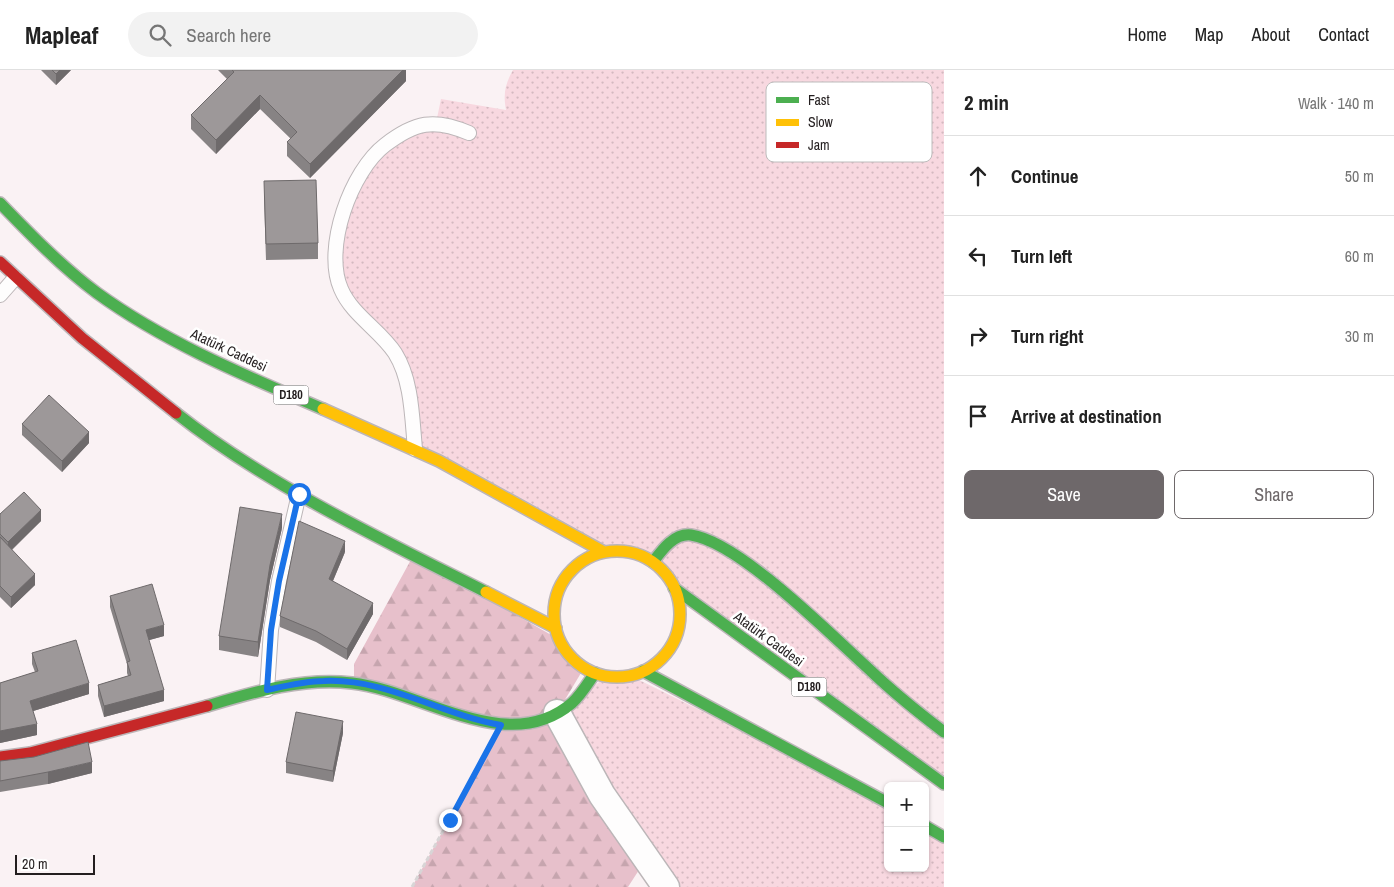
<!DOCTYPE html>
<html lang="en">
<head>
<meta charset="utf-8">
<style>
	body { margin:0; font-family:"Archivo Narrow",sans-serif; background:#f2f2f2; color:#222 }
	.controls { position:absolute; right:15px; bottom:15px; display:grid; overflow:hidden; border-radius:8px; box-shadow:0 1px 4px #0004 }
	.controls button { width:45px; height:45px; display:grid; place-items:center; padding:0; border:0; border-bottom:1px solid #e0e0e0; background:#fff; color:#222; font:25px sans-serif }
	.scale { position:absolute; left:15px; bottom:12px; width:80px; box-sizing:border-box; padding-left:5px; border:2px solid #231e1f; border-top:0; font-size:14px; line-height:18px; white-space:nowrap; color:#231e1f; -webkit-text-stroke:4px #fff; paint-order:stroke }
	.stop { position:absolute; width:15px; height:15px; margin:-11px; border:4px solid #1a73e8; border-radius:50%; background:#fff }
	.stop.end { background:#1a73e8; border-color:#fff; box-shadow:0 1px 5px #0008 }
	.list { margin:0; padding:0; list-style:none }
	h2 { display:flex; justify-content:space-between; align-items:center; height:65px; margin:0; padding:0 20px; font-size:21px }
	h2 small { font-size:16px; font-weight:400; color:#767676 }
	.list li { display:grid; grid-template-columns:32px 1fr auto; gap:15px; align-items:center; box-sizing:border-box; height:80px; padding:0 20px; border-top:1px solid #e0e0e0 }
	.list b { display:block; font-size:19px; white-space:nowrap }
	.list em { font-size:16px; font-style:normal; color:#767676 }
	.actions { display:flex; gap:10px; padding:15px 20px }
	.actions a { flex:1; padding:11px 0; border:1px solid #6e686a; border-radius:8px; text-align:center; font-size:18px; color:#6e686a }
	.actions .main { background:#6e686a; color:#fff }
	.icon { flex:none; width:28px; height:28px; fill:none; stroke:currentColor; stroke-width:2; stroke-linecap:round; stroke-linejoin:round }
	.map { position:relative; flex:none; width:944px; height:817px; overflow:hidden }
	header { display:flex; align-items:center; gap:30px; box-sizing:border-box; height:70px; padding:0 25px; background:#fff; border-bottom:1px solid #e0e0e0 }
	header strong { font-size:24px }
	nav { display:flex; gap:28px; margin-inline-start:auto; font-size:18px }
	.search { width:350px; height:45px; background:#f2f2f2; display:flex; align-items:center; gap:12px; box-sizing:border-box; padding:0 18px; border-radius:28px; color:#767676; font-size:19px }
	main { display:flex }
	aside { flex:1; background:#fff }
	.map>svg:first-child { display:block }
	.green { fill:url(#green-dots) }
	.forest { fill:url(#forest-firs) }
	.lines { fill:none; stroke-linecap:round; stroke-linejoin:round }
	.lane-casing { stroke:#bcb6b8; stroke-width:16 }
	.street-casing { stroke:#bcb6b8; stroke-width:29 }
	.fast-casing { stroke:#bcb6b8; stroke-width:14 }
	.slow-casing { stroke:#bcb6b8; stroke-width:14 }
	.jam-casing { stroke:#bcb6b8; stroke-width:14 }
	.path { stroke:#d8d5d6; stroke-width:3; stroke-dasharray:5 2.5; stroke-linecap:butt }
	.lane { stroke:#fefdfd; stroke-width:14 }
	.street { stroke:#fefdfd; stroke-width:26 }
	.fast { stroke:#4caf50; stroke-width:11 }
	.slow { stroke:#ffc107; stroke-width:11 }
	.jam { stroke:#c62828; stroke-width:11 }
	.wall { fill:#878384 }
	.shaded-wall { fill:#6e6a6b }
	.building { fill:#9d9899; stroke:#6e6a6b }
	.route { stroke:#1a73e8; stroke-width:6 }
	.labels { text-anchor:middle; stroke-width:5; stroke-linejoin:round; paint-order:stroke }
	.shield { fill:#fff; stroke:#656262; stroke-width:1 }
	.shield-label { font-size:12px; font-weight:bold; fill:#231e1f }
	.street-label { font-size:14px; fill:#231e1f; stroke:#fff }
	.key { fill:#fff; stroke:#bdbcbc; stroke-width:1 }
	.key-label { font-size:14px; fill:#231e1f }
</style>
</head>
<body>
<header>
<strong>Mapleaf</strong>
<div class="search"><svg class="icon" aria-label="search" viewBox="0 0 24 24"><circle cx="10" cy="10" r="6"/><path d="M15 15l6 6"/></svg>Search here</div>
<nav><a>Home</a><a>Map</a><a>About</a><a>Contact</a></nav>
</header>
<main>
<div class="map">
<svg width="944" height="817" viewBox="0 0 944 817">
	<defs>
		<pattern id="green-dots" width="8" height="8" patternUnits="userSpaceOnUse" patternTransform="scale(1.25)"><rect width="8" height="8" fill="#f8d8e0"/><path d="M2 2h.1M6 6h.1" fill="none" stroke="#d4b9c0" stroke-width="1.8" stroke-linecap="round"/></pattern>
		<pattern id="forest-firs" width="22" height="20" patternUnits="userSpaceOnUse" patternTransform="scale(1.25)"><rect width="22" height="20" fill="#e7c0cb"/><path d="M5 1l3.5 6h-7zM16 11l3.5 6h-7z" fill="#c6a5ae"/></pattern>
	</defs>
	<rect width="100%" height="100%" fill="#faf2f4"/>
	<path class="green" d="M513 0H944V714L674 518C659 490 636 480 604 482L415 379 395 284 341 219V151L376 82 436 53 441 29 506 40C503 24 505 14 513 0Z
		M607 606H631L888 733V798H925V756L944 767V817H666L602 725 569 635Z"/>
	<path class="forest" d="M413 486 560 570 574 590 584 598 557 643 646 789 628 817H412L501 655 354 613V594Z"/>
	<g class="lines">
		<g class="lane-casing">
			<path id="lane" d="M0 225 15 208
				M415 379C412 348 412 310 395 283 380 260 352 245 341 219 323 178 351 101 385 75 415 52 434 48 469 63
				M267 620 271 560 279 511 299 424"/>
		</g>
		<g class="street-casing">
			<path id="street" d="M557 643 602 725 666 817"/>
		</g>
		<g class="fast-casing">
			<path id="fast" d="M0 133C31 165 62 197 97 223 166 273 246 306 323 339
				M176 343C267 415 383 470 486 522
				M653 492C662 480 674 463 691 465 740 472 833 567 871 601 894 623 919 643 944 662
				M674 518 944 714
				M643 601 888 733
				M207 636C254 622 302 607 352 613 420 620 508 688 572 633 581 625 588 613 595 603
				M925 756 944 767"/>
		</g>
		<g class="slow-casing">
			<path id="slow" d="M323 339 439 391 604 482
				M554 544a63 63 0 1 1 126 0a63 63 0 1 1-126 0Z
				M486 522 556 558"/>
		</g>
		<g class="jam-casing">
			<path id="jam" d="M0 192 82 268 176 343
				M0 687 30 683 207 636"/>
		</g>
		<path class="path" d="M412 817 489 678"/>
		<use href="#lane" class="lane"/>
		<use href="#street" class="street"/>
		<use href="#fast" class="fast"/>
		<use href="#slow" class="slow"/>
		<use href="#jam" class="jam"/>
	</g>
	<path class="wall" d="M41 0H71L56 15Z
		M218 0H406V11L310 108 287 86V72L291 69 260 39 216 84 191 59V45L227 9Z
		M264 127 318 173V189L266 190Z
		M22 354 89 373 62 402 22 365Z
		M0 444 41 451 12 480 35 515 11 538 0 527Z
		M282 458 270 510 258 587 219 580V566Z
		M345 482 333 511 373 544 347 590 316 572 280 557V546Z
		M110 526 164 566 149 570 164 631 104 647 98 626V615L128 606 127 603V594L110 537Z
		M32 583 89 624 33 641 37 665 0 673V613L35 602 32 594Z
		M343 663 333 712 286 703V692Z
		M0 691 92 703 48 714 0 722Z"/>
	<path class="shaded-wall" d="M60 0H71L56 15V4Z
		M403 0H406V11L310 108V94Z
		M260 25V39L216 84V70Z
		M89 362V373L62 402V391Z
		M41 440V451L8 483V472Z
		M282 444V458L270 510 258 587V572L270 495Z
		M345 471V482L329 520V509Z
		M35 504V515L11 538V527Z
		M373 533V544L347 590V579Z
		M164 555V566L146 571V560Z
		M89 613V624L30 642V631Z
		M164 620V631L104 647V636Z
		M343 651V663L333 712V701Z
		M37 654V665L0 673V661Z
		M92 692V703L48 714V702Z"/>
	<path class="building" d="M52 0H60L56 4Z
		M232 0H403L310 94 287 72 297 62 260 25 216 70 191 45 234 2Z
		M316 110 318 173 266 174 264 111Z
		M49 325 89 362 62 391 22 354Z
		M24 422 41 440 8 472 0 464V444Z
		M240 437 282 444 270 495 258 572 219 566Z
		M299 451 345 471 329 509 373 533 347 579 316 561 280 546Z
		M0 467 35 504 11 527 0 516Z
		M152 514 164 555 146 560 164 620 104 636 98 615 131 605 127 592 130 591 110 526Z
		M76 570 89 613 30 631 37 654 0 661V613L38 601 32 583Z
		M296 642 343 651 333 701 286 692Z
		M88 672 92 692 48 702 0 711V691L34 687Z"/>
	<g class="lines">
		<path class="route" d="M299 424 279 511 271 560 267 620C285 616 305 611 324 611 386 608 442 645 501 655L450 750"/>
	</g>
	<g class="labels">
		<g class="shield">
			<rect x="273.5" y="315.5" width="35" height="19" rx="4"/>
			<rect x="791.5" y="607.5" width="35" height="19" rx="4"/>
		</g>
		<g class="shield-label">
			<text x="291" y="329">D180</text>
			<text x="809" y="621">D180</text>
		</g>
		<g class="street-label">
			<text transform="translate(229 280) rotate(25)" y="5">Atatürk Caddesi</text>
			<text transform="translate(769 569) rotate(36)" y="5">Atatürk Caddesi</text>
		</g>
	</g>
	<rect x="766" y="12" width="166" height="80" rx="8" class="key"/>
	<rect x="776" y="27" width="23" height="6" fill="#4caf50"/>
	<rect x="776" y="49" width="23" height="7" fill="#ffc107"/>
	<rect x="776" y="72" width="23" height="6" fill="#c62828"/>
	<g class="key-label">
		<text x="808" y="35">Fast</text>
		<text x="808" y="57">Slow</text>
		<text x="808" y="80">Jam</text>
	</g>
</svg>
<div class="controls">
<button>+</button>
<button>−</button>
</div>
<div class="scale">20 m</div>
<div class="stop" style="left:299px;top:424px"></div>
<div class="stop end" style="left:450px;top:750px"></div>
</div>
<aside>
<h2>2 min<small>Walk · 140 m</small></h2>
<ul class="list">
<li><svg class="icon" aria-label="ahead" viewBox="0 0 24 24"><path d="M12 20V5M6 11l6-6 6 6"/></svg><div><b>Continue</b></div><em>50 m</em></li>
<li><svg class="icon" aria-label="left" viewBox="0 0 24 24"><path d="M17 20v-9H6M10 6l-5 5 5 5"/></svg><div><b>Turn left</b></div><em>60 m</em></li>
<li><svg class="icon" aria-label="right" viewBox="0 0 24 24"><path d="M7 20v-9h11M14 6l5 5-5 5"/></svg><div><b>Turn right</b></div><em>30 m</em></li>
<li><svg class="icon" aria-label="arrive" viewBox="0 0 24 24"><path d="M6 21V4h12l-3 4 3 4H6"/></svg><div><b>Arrive at destination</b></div></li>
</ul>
<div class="actions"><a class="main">Save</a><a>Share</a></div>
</aside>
</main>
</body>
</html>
